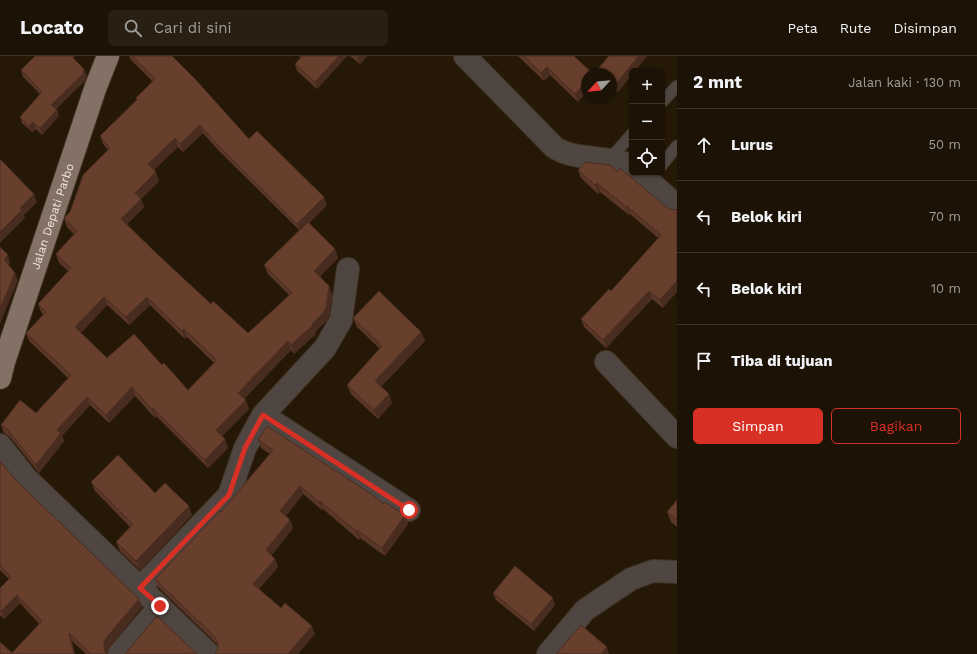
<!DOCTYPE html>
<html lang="id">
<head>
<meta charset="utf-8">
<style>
	body { margin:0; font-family:"Work Sans",sans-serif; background:#292013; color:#f1f3f6 }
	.controls { position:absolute; right:12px; top:12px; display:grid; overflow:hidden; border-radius:6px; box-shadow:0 1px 3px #0004 }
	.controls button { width:36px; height:36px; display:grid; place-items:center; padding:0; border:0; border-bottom:1px solid #3a3227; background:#1c1205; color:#f1f3f6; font:20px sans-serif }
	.compass { position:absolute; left:581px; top:12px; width:36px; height:36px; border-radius:50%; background:#1c1205; box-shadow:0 1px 3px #0004; rotate:244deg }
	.stop { position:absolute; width:12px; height:12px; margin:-9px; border:3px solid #d93025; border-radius:50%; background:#fff }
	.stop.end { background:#d93025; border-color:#fff; box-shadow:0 1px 4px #0008 }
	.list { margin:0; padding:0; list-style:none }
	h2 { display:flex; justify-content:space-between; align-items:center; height:52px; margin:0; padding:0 16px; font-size:17px }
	h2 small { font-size:13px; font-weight:400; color:#a09e9a }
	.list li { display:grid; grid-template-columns:26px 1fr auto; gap:12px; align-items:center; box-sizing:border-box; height:72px; padding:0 16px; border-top:1px solid #3a3227 }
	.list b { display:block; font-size:15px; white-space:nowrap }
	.list em { font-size:13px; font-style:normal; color:#a09e9a }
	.actions { display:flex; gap:8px; padding:12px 16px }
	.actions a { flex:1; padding:9px 0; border:1px solid #d93025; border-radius:6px; text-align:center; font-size:14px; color:#d93025 }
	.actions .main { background:#d93025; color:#fff }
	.icon { flex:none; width:22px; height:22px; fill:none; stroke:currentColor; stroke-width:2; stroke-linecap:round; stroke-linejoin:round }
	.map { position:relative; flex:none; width:677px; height:598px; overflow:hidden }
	header { display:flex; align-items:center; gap:24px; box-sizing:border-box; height:56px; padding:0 20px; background:#1c1205; border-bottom:1px solid #3a3227 }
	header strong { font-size:19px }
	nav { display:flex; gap:22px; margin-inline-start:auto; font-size:14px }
	.search { width:280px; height:36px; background:#292013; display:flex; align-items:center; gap:10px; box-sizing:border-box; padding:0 14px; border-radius:6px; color:#a09e9a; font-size:15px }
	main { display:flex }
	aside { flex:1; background:#1c1205 }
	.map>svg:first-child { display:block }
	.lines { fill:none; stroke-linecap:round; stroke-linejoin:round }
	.service-casing { stroke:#413424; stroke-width:13 }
	.minor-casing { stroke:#413424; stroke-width:24 }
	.primary-casing { stroke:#413424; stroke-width:24 }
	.service { stroke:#504641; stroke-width:11 }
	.minor { stroke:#504641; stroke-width:22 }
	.primary { stroke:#847166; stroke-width:22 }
	.wall { fill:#593627; fill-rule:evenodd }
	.shaded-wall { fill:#492c20 }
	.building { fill:#683f2d; stroke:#492c20; fill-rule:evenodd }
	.route { stroke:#d93025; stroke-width:5 }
	.labels { text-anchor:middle; stroke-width:3; stroke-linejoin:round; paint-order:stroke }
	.street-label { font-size:12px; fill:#ece3d8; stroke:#251807 }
</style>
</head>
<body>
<header>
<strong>Locato</strong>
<div class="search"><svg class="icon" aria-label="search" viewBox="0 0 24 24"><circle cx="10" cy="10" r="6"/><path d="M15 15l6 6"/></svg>Cari di sini</div>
<nav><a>Peta</a><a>Rute</a><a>Disimpan</a></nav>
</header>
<main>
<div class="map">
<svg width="677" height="598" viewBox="0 0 677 598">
	<rect width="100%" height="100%" fill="#251807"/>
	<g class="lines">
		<g class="service-casing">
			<path id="service" d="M662 46 677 30
				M609 104 632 78
				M662 109 677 90"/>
		</g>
		<g class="minor-casing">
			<path id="minor" d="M465 0 554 91C573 104 599 100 621 106 624 106 628 109 632 111
				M640 117 677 150
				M606 306 677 381
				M263 359 409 454
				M0 389 27 423 209 598
				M140 532 229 439 245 392 263 359 325 292 341 264 348 213
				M119 598 160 550
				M548 598 585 554 631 523 653 515 677 516"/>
		</g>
		<g class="primary-casing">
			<g id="primary">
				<path id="s1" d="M0 322 4 306 95 33 108 0"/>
			</g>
		</g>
		<use href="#service" class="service"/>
		<use href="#minor" class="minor"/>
		<use href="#primary" class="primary"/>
	</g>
	<path class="wall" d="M35 0H75L73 2 87 20 85 25 56 53 57 54 59 60 42 79 36 73 32 76 22 67 20 61 40 38 23 21 21 14Z
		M129 0H173V1L249 83 327 149 309 167 335 193 338 202 320 220 329 230 332 238 329 260 326 265 315 276 316 278 294 298 291 294 244 343 249 353 222 380 228 392 208 412 156 360 155 362 135 340 109 367 90 349 62 380 64 385 39 417 10 381 4 377 1 369 36 357 68 322 29 285 26 277 43 259 41 256 38 248 68 215 59 207 56 198 74 178 67 171 64 162 70 156 108 94 103 88 100 80 136 44V42L153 26 131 4ZM203 77 218 94 299 174 264 209 268 218 289 239 248 277 211 248 156 197 127 168 144 151 141 143 159 125 154 114 178 91 183 96ZM107 249 129 269 150 249 185 283 187 281 214 307 188 334 107 302 81 277Z
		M299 0H347L317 33 297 15 295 8 301 2Z
		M350 0H367L360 8Z
		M518 0H574L578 46 550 19 544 25Z
		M609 0H647L635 15H632L618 36 611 31V18H598L597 14Z
		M578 114 618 116 666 151 663 252 652 243 606 292 584 271 581 263 611 235 658 182 630 158 629 159 600 136 598 138 581 122Z
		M353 262 421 276 425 285 381 330 389 338 392 347 378 363 351 338 347 329 380 293 357 271Z
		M258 384 405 459 408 468 385 500 360 482 359 484 323 453 322 454 303 438 286 460 290 464 293 472 271 499 275 503 278 511 259 533 281 552 315 578 218 592V589L158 531 155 523 221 456 270 398 261 392Z
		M0 405 14 422 26 434 139 543 142 551 110 590 107 595V598H86L72 585 12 597 39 568 20 547 4 563 0 559V532L9 523 0 514Z
		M91 426 155 437 192 459 140 514 120 495 116 486 130 471 95 435Z
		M677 444V471L671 466 667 456Z
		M493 537 555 549 534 575 496 544Z"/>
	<path class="shaded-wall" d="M339 0H347L317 33 315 26Z
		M359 0H367L360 8 357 2Z
		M639 0H647L635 15H632V19L618 36 615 29Z
		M547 11 550 19 544 25 541 17Z
		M84 13 87 20 85 25 53 55 51 49Z
		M587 25V36L578 46 575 38Z
		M57 54 59 60 42 79 40 72Z
		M33 66 36 73 32 76 29 70Z
		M200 69 203 77 183 96 180 88Z
		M175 82 178 91 151 116 148 108Z
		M156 116 159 125 138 145 135 137Z
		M597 127 600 136 598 138 595 129Z
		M34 138 37 146 24 159 25 162 0 187V176L20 152Z
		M324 141 327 149 300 176 297 168Z
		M141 143 144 151 124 171 121 163Z
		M627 150 630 158 629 159 626 151Z
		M335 193 338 202 317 223 314 215Z
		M8 199 10 207 7 211 4 203Z
		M15 217 18 224 0 268V253Z
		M677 225V236L663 252 660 244Z
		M329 230 332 238 329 260 326 265 315 276 316 278 294 298 291 289 312 268Z
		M649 235 652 243 606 292 603 284Z
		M104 241 107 249 78 280 75 271Z
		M147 241 150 249 129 269 126 261Z
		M184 273 187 281 185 283 182 275Z
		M421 276 425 285 378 334 375 325Z
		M288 285 291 294 242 345 238 337Z
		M132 331 135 340 109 367 106 359Z
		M389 338 392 347 378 363 374 354Z
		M87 341 90 349 62 380 64 385 39 417 36 409 57 374Z
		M246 344 249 353 219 382 216 374Z
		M153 352 156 360 155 362 152 353Z
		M225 383 228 392 208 412 205 404Z
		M300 430 303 438 283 464 280 455Z
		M320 445 323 453 322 454 319 446Z
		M189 450 192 459 140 514 136 505Z
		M405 459 408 468 385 500 382 492Z
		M290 464 293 472 269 503 266 494Z
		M357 474 360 482 359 484 356 475Z
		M275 503 278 511 256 536 253 528Z
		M17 539 20 547 4 563 1 555Z
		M553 542 555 549 534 575 531 568Z
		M139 543 142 551 110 590 107 595V598L104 594V587L106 582Z
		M312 570 315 578 298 598H288Z
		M69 577 72 585 75 598H74Z
		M607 591 609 598H601Z"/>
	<path class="building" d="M35 0H71L84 13 83 18 51 49 57 54 40 72 33 66 29 70 20 61 42 36 21 14Z
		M132 0H172L196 24 249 83 257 75 324 141 297 168 215 86 200 69 180 88 175 82 148 108 156 116 135 137 141 143 121 163 156 197 211 248 213 245 248 277 292 237 264 209 308 166 335 193 314 215 329 230 326 252 323 257 312 268 313 269 291 289 288 285 238 337 246 344 216 374 225 383 205 404 153 352 152 353 132 331 106 359 87 341 57 374 61 377 36 409 7 373 1 369 20 344 36 357 71 319 26 277 46 256 38 248 71 212 56 198 77 175 64 162 70 156 83 119 110 92 100 80 137 44 136 42 155 23ZM104 241 126 261 147 241 182 275 184 273 217 304 188 334 164 307 162 309 134 278 107 302 75 271Z
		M302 0H339L315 26 295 8Z
		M524 0H574L593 18H587V25L575 38 547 11 541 17Z
		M609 0H639L615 29 611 26V18H601L597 14Z
		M1 104 34 138 20 152 22 154 0 176V105Z
		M586 106 610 109 618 116 620 112 666 151 672 154 677 153V225L660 244 649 235 603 284 581 263 609 233 611 235 661 179 627 150 626 151 597 127 595 129 578 114Z
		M0 191 8 199 4 203 15 217 0 253Z
		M379 235 421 276 375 325 389 338 374 354 347 329 382 290 353 262Z
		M267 370 374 440 383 448 384 446 405 459 382 492 357 474 356 475 320 445 319 446 300 430 280 455 290 464 266 494 275 503 253 528 281 552 285 547 312 570 288 598H215L218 592V587L215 581 155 523 220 455 221 456 273 394 258 384Z
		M118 399 155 437 165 427 189 450 136 505 116 486 133 468 91 426Z
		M0 405 14 422 26 434 139 543 106 582 104 587V594L107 598H91L69 577 74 598H0V586L12 597 42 565 17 539 1 555 0 554V532L11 521 0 509Z
		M677 444V464L667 456Z
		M515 510 553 542 531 568 493 537Z
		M157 560 197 598H125Z
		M581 569 607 591 601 598H556Z"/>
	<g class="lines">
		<path class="route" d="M160 550 140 532 229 439 245 392 263 359 409 454"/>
	</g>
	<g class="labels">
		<g class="street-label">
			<text dy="4" stroke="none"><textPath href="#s1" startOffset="170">Jalan Depati Parbo</textPath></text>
		</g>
	</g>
</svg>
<div class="controls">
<button>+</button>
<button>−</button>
<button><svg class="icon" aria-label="locate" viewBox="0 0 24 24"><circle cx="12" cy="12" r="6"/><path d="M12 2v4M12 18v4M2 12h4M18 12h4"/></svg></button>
</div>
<svg class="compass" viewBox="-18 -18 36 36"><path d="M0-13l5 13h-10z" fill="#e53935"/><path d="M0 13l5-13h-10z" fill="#a09e9a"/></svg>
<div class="stop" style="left:409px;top:454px"></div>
<div class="stop end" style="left:160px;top:550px"></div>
</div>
<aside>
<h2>2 mnt<small>Jalan kaki · 130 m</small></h2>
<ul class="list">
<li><svg class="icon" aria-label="ahead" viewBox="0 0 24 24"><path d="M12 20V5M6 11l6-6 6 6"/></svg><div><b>Lurus</b></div><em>50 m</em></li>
<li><svg class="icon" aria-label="left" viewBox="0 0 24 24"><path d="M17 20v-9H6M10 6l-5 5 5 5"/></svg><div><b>Belok kiri</b></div><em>70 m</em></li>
<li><svg class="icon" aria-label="left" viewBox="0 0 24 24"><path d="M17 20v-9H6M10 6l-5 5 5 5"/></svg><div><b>Belok kiri</b></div><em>10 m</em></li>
<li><svg class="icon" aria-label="arrive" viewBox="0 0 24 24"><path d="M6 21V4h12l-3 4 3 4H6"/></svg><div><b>Tiba di tujuan</b></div></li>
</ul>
<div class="actions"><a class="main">Simpan</a><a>Bagikan</a></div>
</aside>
</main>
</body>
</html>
